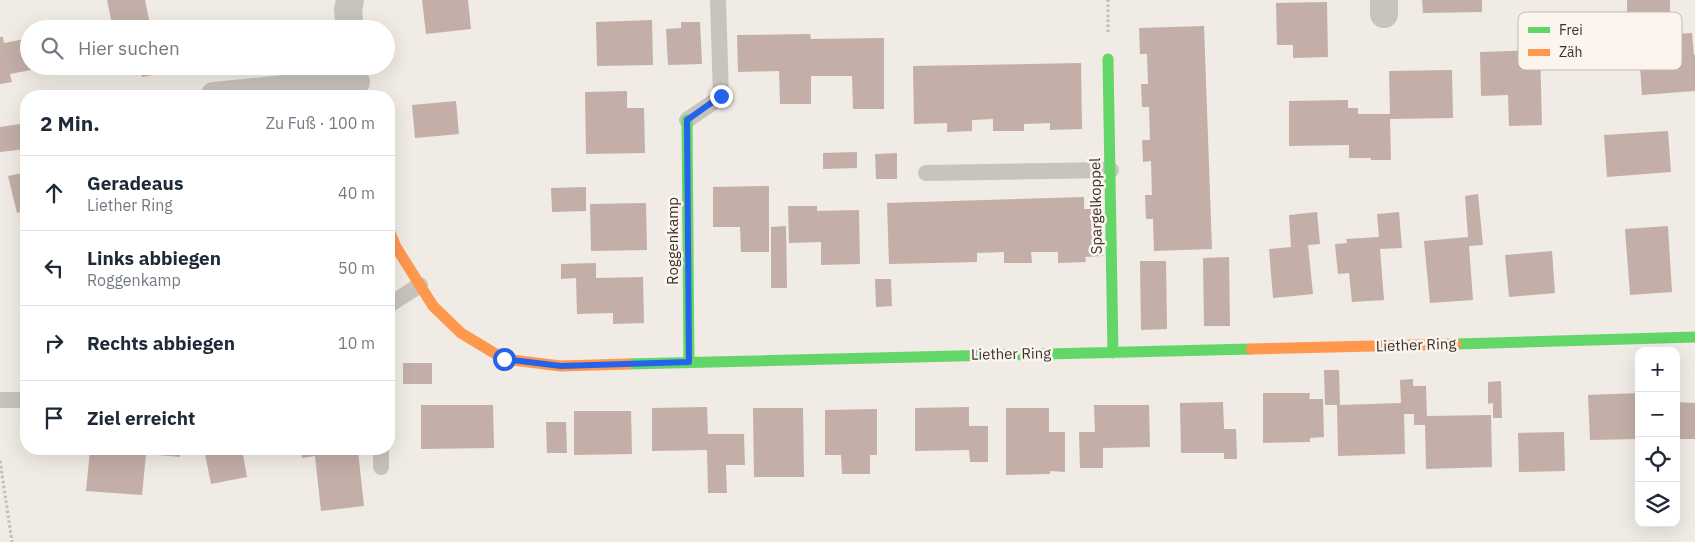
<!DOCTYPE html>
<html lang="de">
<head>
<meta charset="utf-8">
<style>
	body { margin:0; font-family:"IBM Plex Sans",sans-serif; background:#f6f6f7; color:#1f2937 }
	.controls { position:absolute; right:15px; bottom:15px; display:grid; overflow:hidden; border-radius:10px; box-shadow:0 5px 20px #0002 }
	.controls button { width:45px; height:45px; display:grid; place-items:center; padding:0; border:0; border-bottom:1px solid #e0e1e3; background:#fff; color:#1f2937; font:25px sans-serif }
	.stop { position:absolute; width:15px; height:15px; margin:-11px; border:4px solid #2563eb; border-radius:50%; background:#fff }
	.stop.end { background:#2563eb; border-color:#fff; box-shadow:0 1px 5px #0008 }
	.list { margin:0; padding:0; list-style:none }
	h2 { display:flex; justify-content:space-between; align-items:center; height:65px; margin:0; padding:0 20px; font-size:21px }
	h2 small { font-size:16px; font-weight:400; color:#747a83 }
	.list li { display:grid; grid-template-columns:32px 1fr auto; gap:15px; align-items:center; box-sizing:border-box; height:75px; padding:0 20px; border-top:1px solid #e0e1e3 }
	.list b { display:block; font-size:19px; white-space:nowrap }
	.list p { margin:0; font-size:16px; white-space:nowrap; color:#747a83 }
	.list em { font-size:16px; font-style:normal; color:#747a83 }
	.icon { flex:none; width:28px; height:28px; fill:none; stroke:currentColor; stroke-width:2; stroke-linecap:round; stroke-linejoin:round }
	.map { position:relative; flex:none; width:1695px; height:542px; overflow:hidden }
	.search { position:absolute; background:#fff; box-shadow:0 5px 20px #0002; left:20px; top:20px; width:375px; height:55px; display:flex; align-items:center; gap:12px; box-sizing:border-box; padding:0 18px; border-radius:28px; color:#747a83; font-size:19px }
	.panel { position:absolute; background:#fff; box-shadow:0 5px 20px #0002; left:20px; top:90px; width:375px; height:365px; border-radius:20px }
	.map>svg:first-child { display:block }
	.building { fill:#c3afa7 }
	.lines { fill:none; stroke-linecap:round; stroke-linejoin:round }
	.path { stroke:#c2bbb6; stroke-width:3; stroke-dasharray:2.5 2.5; stroke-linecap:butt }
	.lane { stroke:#c9c3be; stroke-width:16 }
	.street { stroke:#c9c3be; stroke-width:28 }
	.fast { stroke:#63d668; stroke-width:11 }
	.slow { stroke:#ff974d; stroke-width:11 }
	.route { stroke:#2563eb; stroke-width:6 }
	.labels { text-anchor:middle; stroke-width:5; stroke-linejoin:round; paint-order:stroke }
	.street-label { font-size:15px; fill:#3b302b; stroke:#fbf5ee }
	.key { fill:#fbf5ee; stroke:#c1bab4; stroke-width:1 }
	.key-label { font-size:14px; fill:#3b302b }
</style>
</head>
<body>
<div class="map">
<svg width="1695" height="542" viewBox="0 0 1695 542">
	<rect width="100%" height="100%" fill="#f0ebe5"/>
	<path class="building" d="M107 0H145L151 29H113Z
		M422 0H468L471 29 426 34Z
		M1422 0H1482V12L1423 13Z
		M1627 0H1670V17L1627 18Z
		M1327 2 1328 57 1293 58V45H1277L1276 3Z
		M652 20 653 65 597 66 596 22Z
		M681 22H700L702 64 668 65 666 29 681 28Z
		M1204 26 1212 249 1154 251 1153 219H1146L1145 195H1152L1151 161 1143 162 1142 140H1150L1149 107H1142L1141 84H1148L1147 54H1140L1139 28Z
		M1692 33 1694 55H1695V91L1642 95 1640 66 1626 67 1624 37Z
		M810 34 811 39 884 38V109H853L852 76H811V104H780L779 71 738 72 737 35Z
		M0 37H3L4 43 25 39 29 66H30L31 70 10 74 12 82 0 84Z
		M1540 50 1542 125 1509 126 1508 95 1481 96 1480 52Z
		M1081 63 1082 129 1050 130V123L1024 124V131H993V119L972 120V131L947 132V123L914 124 913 66Z
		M140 66H171L172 71 142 77Z
		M259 66H305V68L260 71Z
		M1452 70 1453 118 1390 119 1391 160H1371V158H1349V145L1289 146V101L1348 100V108H1358V114H1390L1389 71Z
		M627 91V108H644L645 153 586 154 585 92Z
		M456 101 459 134 415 138 412 105Z
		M26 123V149L0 152V127Z
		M1668 131 1671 172 1607 177 1604 135Z
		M857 152V168L823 169V153Z
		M897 153V179H876L875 154Z
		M26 172V210L17 213 8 176Z
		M769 186V252H741L740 227H713V187Z
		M586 187V211L552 212 551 188Z
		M1478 194 1483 245 1469 246 1473 300 1430 303 1424 241 1468 237 1465 196Z
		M1084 197V209H1102L1103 256 1085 257 1086 262 1058 263V252H1031L1032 263H1004V252L977 253V262L889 264 887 203Z
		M646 203 647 250 591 251 590 204Z
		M788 206H817V211L859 210 860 264 821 265V242L789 243Z
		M1317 212 1320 244 1308 245 1313 294 1273 298 1269 249 1291 247 1289 215Z
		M1399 212 1402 248 1380 249 1384 300 1352 302 1349 273 1338 274 1335 244 1347 243 1346 239 1379 237 1377 214Z
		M786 226 787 288H771V227Z
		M1668 226 1672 292 1630 295 1625 229Z
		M1552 251 1555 293 1509 297 1505 255Z
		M1229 257 1230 326H1204L1203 258Z
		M1140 261H1166L1167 329 1141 330Z
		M596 263V278L643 277 644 323 613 324V313L577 314 576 278 561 279V264Z
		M875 279H891L892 306 876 307Z
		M21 315H26V363L20 362Z
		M403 363H432V384H403Z
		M1324 370H1339L1340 405 1401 403 1400 380 1413 379V386H1426L1427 416 1491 415 1492 467 1426 469 1425 425H1414V414H1404L1405 454 1338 456 1337 405H1325Z
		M1501 381 1502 418H1493V403L1488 404V382Z
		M1263 393H1310L1309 399H1323L1324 437 1310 438V442L1263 443Z
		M1639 393V439L1590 440 1588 395Z
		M1223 402 1224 429H1236L1237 459H1224V453H1181L1180 403Z
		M1677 402 1695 403V439H1677Z
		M421 405H493L494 448 421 449Z
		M1094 405H1149L1150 447 1103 448V468H1080L1079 432H1095Z
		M707 407 708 434H744L745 465H726L727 493H708L707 450 652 451V408Z
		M969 407V426H988V462H970L969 450 915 451V408Z
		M753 408H803L804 477H754Z
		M1006 408H1049V432H1065V472L1050 471V474L1006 475Z
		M877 409V455H870V474H842L841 455H825V410Z
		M574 411H631L632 454 574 455Z
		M546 422H566L567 453H547Z
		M1564 432 1565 471 1519 472 1518 433Z
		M130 449H180V457L146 454 142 495 86 491 90 450 130 453Z
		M204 449H242L247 477 211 484Z
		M301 449H332L333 454 358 451 364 506 321 511 315 456 302 458Z"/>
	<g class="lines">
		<path class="path" d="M1108 32V0
			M0 461 12 542"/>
		<path class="lane" d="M687 120 721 97 718 0
			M926 173 1111 170
			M389 305 420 285
			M0 400H26
			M381 467V449"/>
		<path class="street" d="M350 0 348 10 350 29
			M1384 0V14
			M214 96 356 82"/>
		<path class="fast" d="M1108 59 1113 353
			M687 120 689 362
			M1456 344 1695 337
			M628 364 1251 349"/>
		<path class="slow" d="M389 230 396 247 433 306 461 333 504 359 561 366 628 364
			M1251 349 1456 344"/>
	</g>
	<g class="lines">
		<path class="route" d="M504 359 561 366 689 362 687 120 721 96"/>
	</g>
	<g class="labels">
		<g class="street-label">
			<text transform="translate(1096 206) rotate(-91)" y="5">Spargelkoppel</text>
			<text transform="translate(673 241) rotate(-90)" y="5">Roggenkamp</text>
			<text transform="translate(1416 345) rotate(-2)" y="5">Liether Ring</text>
			<text transform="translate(1011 354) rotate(-1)" y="5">Liether Ring</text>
		</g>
	</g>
	<rect x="1518" y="12" width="164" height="58" rx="8" class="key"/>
	<rect x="1528" y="27" width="22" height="6" fill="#63d668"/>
	<rect x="1528" y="49" width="22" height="7" fill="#ff974d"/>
	<g class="key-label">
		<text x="1559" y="35">Frei</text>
		<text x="1559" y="57">Zäh</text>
	</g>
</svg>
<div class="controls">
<button>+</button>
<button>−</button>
<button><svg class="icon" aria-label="locate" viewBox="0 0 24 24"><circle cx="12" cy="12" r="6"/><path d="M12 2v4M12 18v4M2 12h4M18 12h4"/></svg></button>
<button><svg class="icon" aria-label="layers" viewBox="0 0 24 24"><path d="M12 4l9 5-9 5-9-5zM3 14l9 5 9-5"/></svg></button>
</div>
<div class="stop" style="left:504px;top:359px"></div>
<div class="stop end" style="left:721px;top:96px"></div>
<div class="search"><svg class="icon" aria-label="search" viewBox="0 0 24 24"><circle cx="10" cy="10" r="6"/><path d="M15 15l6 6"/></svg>Hier suchen</div>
<section class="panel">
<h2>2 Min.<small>Zu Fuß · 100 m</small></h2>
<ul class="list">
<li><svg class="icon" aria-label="ahead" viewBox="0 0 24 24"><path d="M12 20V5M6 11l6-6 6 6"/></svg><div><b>Geradeaus</b><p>Liether Ring</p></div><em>40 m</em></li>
<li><svg class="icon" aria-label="left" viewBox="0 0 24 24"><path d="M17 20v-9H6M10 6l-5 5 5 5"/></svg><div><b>Links abbiegen</b><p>Roggenkamp</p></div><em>50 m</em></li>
<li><svg class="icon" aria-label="right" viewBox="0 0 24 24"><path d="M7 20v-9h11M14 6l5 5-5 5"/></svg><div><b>Rechts abbiegen</b></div><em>10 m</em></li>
<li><svg class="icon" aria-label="arrive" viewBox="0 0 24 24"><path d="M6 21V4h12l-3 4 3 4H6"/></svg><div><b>Ziel erreicht</b></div></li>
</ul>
</section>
</div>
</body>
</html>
